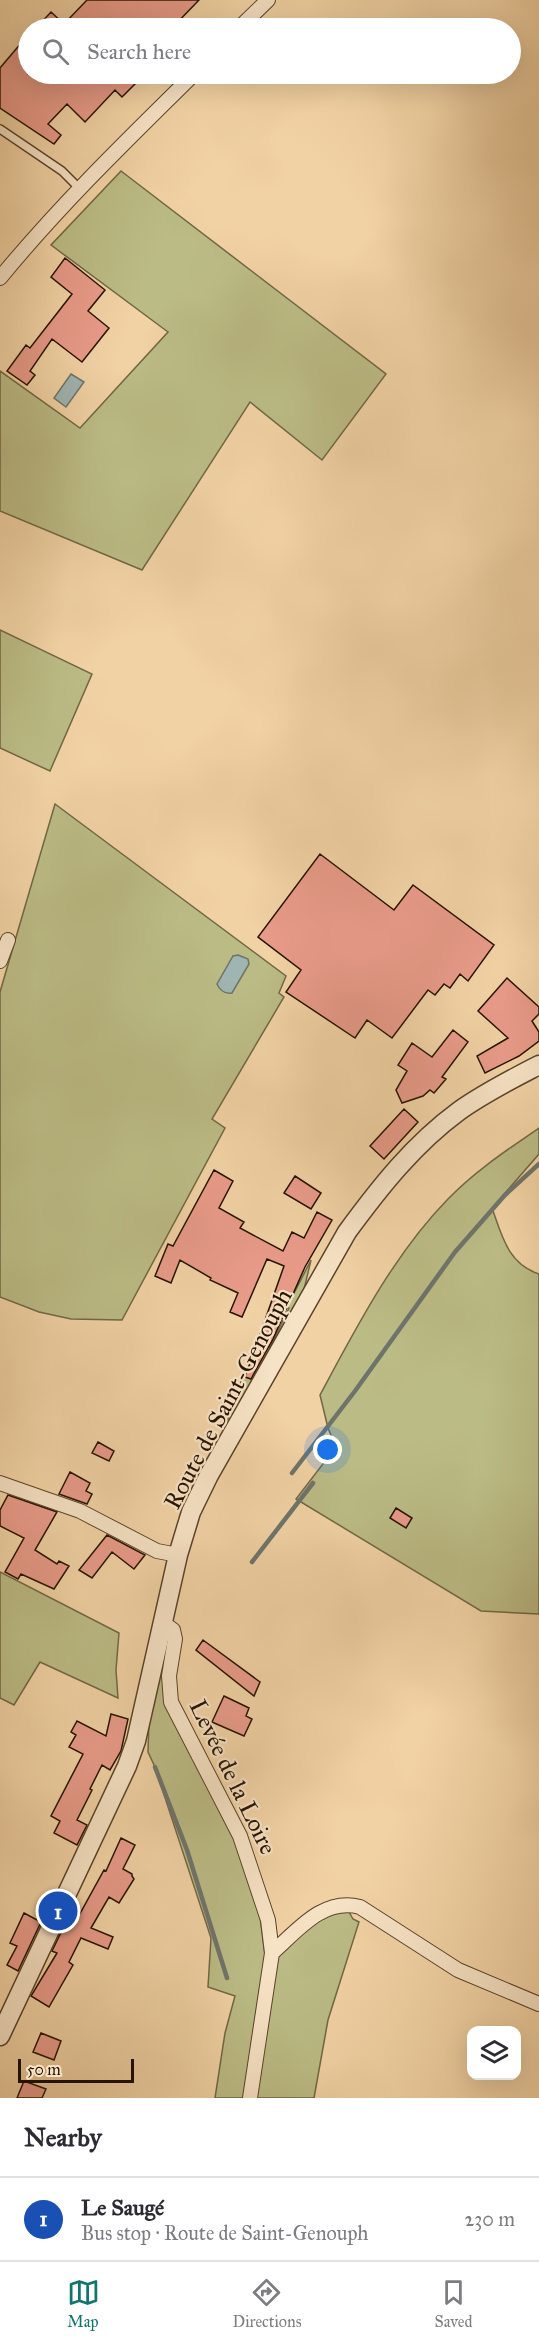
<!DOCTYPE html>
<html lang="en">
<head>
<meta charset="utf-8">
<style>
	body { margin:0; font-family:"IM FELL Great Primer",serif; background:#f2f2f3; color:#2b2b33 }
	.controls { position:absolute; right:18px; bottom:18px; display:grid; overflow:hidden; border-radius:12px; box-shadow:0 6px 24px #0002 }
	.controls button { width:54px; height:54px; display:grid; place-items:center; padding:0; border:0; border-bottom:2px solid #e1e1e2; background:#fff; color:#2b2b33; font:30px sans-serif }
	.scale { position:absolute; left:18px; bottom:15px; width:116px; box-sizing:border-box; padding-left:6px; border:3px solid #271301; border-top:0; font-size:16px; line-height:21px; white-space:nowrap; color:#271301; -webkit-text-stroke:4px #f6e2c4; paint-order:stroke }
	.you { position:absolute; left:328px; top:1450px; width:21px; height:21px; margin:-15px; border:4px solid #fff; border-radius:50%; background:#1a73e8; box-shadow:0 0 0 9px #1a73e833 }
	.badge { display:grid; place-items:center; width:39px; height:39px; border-radius:50%; background:#0f766e; color:#fff; font-size:20px; font-weight:700 }
	.pin { position:absolute; translate:-50% -50%; border:3px solid #fff; box-shadow:0 2px 6px #0006 }
	.list { margin:0; padding:0; list-style:none }
	h2 { display:flex; justify-content:space-between; align-items:center; height:78px; margin:0; padding:0 24px; font-size:26px }
	h2 small { font-size:20px; font-weight:400; color:#7c7c81 }
	.list li { display:grid; grid-template-columns:39px 1fr auto; gap:18px; align-items:center; box-sizing:border-box; height:84px; padding:0 24px; border-top:2px solid #e1e1e2 }
	.list b { display:block; font-size:22px; white-space:nowrap }
	.list p { margin:0; font-size:20px; white-space:nowrap; color:#7c7c81 }
	.list em { font-size:20px; font-style:normal; color:#7c7c81 }
	.icon { flex:none; width:33px; height:33px; fill:none; stroke:currentColor; stroke-width:2; stroke-linecap:round; stroke-linejoin:round }
	.map { position:relative; flex:none; width:539px; height:2098px; overflow:hidden }
	.search { position:absolute; background:#fff; box-shadow:0 6px 24px #0002; left:18px; right:18px; top:18px; height:66px; display:flex; align-items:center; gap:15px; box-sizing:border-box; padding:0 21px; border-radius:33px; color:#7c7c81; font-size:22px }
	.sheet { height:162px; background:#fff }
	nav { display:flex; justify-content:space-around; align-items:center; box-sizing:border-box; height:84px; border-top:2px solid #e1e1e2; background:#fff; font-size:16px; color:#7c7c81 }
	nav a { display:grid; justify-items:center; gap:3px }
	nav .on { color:#0f766e }
	.map>svg:first-child { display:block }
	.green { fill:#bbbb85; stroke:#716743; stroke-width:1.5 }
	.water { fill:#9fb5b2; stroke:#6f746b; stroke-width:1.5 }
	.lines { fill:none; stroke-linecap:round; stroke-linejoin:round }
	.stream { stroke:#6f746b; stroke-width:4.5 }
	.building { fill:#e89b89; stroke:#271301; stroke-width:1.5 }
	.service-casing { stroke:#5a432a; stroke-width:10 }
	.minor-casing { stroke:#5a432a; stroke-width:16 }
	.tertiary-casing { stroke:#5a432a; stroke-width:21 }
	.service { stroke:#f6e2c4; stroke-width:7 }
	.minor { stroke:#f6e2c4; stroke-width:14 }
	.tertiary { stroke:#f6e2c4; stroke-width:18 }
	.labels { text-anchor:middle; stroke-width:4.5; stroke-linejoin:round; paint-order:stroke }
	.street-label { font-size:24px; fill:#271301; stroke:#f6e2c4 }
</style>
</head>
<body>
<div class="map">
<svg width="539" height="2098" viewBox="0 0 539 2098">
	<rect width="100%" height="100%" fill="#f1d2a4"/>
	<filter id="stains"><feTurbulence type="fractalNoise" baseFrequency=".00333" numOctaves="4"/><feColorMatrix values="0 0 0 0 .2 0 0 0 0 .09 0 0 0 0 .02 0 0 0 .5 -.17"/></filter>
	<radialGradient id="worn" r=".72"><stop offset=".6" stop-color="#630" stop-opacity="0"/><stop offset="1" stop-color="#630" stop-opacity=".3"/></radialGradient>
	<path class="green" d="M121 171 386 374 322 460 250 402 142 570 0 511V371L80 428 168 332 51 245Z
		M0 630 92 674 50 771 0 748Z
		M55 804 286 976 279 993 284 997 212 1119 225 1128 122 1320 71 1319 39 1312 0 1297V992Z
		M539 1128V1154L492 1208C502 1236 508 1264 539 1274V1614L481 1611 296 1499 336 1447 328 1428 320 1395C356 1328 394 1254 448 1199 475 1171 507 1150 539 1128Z
		M311 1260 302 1298 218 1447 245 1370 249 1369 250 1359 259 1362 268 1347H270L289 1308 287 1307Z
		M0 1572 119 1633 116 1670 118 1698 40 1662 14 1705 0 1698Z
		M168 1636 164 1681 233 1832 258 1901 265 1955 245 2098H215L225 2033 235 1996 208 1987 211 1938 155 1767 148 1752 149 1719Z
		M332 1911 349 1912 353 1919 359 1922 328 2020 314 2098H255L277 1958C287 1938 314 1923 332 1911Z"/>
	<path class="water" d="M71 374 84 382 66 407 54 398Z
		M238 955 248 959 249 964 232 993C224 994 220 991 217 984L233 956Z"/>
	<g class="lines">
		<path class="stream" d="M292 1473 355 1391 455 1252 505 1195 539 1164
			M252 1562 313 1483
			M155 1767 187 1850 227 1978"/>
	</g>
	<path class="building" d="M87 0H199L172 28H36L51 12 64 24Z
		M28 35V74H145L122 97 115 90 85 122 67 104 48 124 61 135 54 144 0 108V68Z
		M65 258 105 290 88 311 109 328 82 362 52 339 30 371 35 375 27 385 7 371 26 345 30 348 72 294 51 277Z
		M320 854 394 910 413 885 494 945 468 981 460 974 450 988 444 984 435 995 428 990 392 1038 367 1020 355 1038 286 992 301 970 258 937Z
		M507 978 539 1007V1014L532 1021 539 1032V1041L519 1056 485 1073 477 1056 508 1038 478 1011Z
		M453 1030 468 1042 442 1077 446 1079 434 1093 430 1090 423 1096 402 1103 396 1090 407 1071 398 1065 412 1043 432 1057Z
		M404 1109 418 1122 384 1159 370 1146Z
		M214 1170 233 1181 219 1208 244 1222 240 1228 283 1251 292 1232 304 1238 317 1212 332 1220 305 1267 273 1339 251 1379 245 1377 284 1266 267 1259 242 1317 230 1312 238 1293 210 1280 211 1278 180 1260 171 1283 155 1276 168 1244 173 1246Z
		M295 1176 321 1193 311 1209 284 1193Z
		M98 1442 114 1451 109 1461 92 1453Z
		M70 1472 90 1483 86 1491 92 1494 87 1504 59 1494Z
		M8 1495 57 1512 35 1550 57 1564 59 1561 69 1566 54 1589 21 1574 18 1579 5 1572 24 1538 0 1526V1510Z
		M396 1508 412 1518 406 1528 390 1518Z
		M107 1535 145 1555 134 1569 112 1552 92 1578 79 1570Z
		M203 1640 260 1682 254 1696 196 1650Z
		M224 1696 249 1708 246 1716 252 1719 244 1736 212 1722Z
		M111 1714 128 1719 121 1751 110 1770 102 1765 90 1789 92 1790 77 1820 87 1825 77 1845 54 1833 60 1821 51 1816 83 1754 69 1747 76 1735 71 1732 77 1721 106 1736Z
		M121 1838 135 1845 123 1869 132 1874V1876L134 1879 119 1903 109 1897 91 1928 113 1937 108 1949 81 1938 69 1962 73 1965 49 2007 31 1996 57 1953 52 1951 69 1916 77 1919 104 1870 106 1871Z
		M24 1913 41 1922 18 1971 7 1965 17 1946 10 1943Z
		M41 2033 61 2041 54 2060 33 2052Z
		M24 2081 46 2089 42 2098H17Z"/>
	<g class="lines">
		<g class="service-casing">
			<path id="service" d="M0 129 62 171 79 188"/>
		</g>
		<g class="minor-casing">
			<path id="minor" d="M239 28 268 0
				M0 278C60 205 127 140 194 74
				M0 961 8 940
				M0 1483 80 1511 157 1551 178 1555
				M162 1622 173 1630 175 1639 169 1676 171 1702 240 1836 268 1920 272 1953 250 2098
				M272 1953C297 1931 323 1897 360 1907L458 1970 539 2004"/>
		</g>
		<g class="tertiary-casing">
			<path id="tertiary" d="M0 2036 127 1766 136 1741 178 1555 191 1512 209 1475 347 1232C380 1187 414 1144 459 1111 484 1093 512 1079 539 1065"/>
		</g>
		<use href="#service" class="service"/>
		<use href="#minor" class="minor"/>
		<use href="#tertiary" class="tertiary"/>
	</g>
	<g class="labels">
		<g class="street-label">
			<text transform="translate(228 1399) rotate(-62)" y="8">Route de Saint-Genouph</text>
			<text transform="translate(233 1777) rotate(64)" y="8">Levée de la Loire</text>
		</g>
	</g>
	<rect width="100%" height="100%" filter="url(#stains)"/>
	<rect width="100%" height="100%" fill="url(#worn)"/>
</svg>
<div class="controls">
<button><svg class="icon" aria-label="layers" viewBox="0 0 24 24"><path d="M12 4l9 5-9 5-9-5zM3 14l9 5 9-5"/></svg></button>
</div>
<div class="scale">50 m</div>
<div class="you"></div>
<div class="pin badge" style="left:58px;top:1911px;background:#1a4fb4">1</div>
<div class="search"><svg class="icon" aria-label="search" viewBox="0 0 24 24"><circle cx="10" cy="10" r="6"/><path d="M15 15l6 6"/></svg>Search here</div>
</div>
<section class="sheet">
<h2>Nearby<small></small></h2>
<ul class="list">
<li><span class="badge" style="background:#1a4fb4">1</span><div><b>Le Saugé</b><p>Bus stop · Route de Saint-Genouph</p></div><em>230 m</em></li>
</ul>
</section>
<nav>
<a class="on"><svg class="icon" aria-label="map" viewBox="0 0 24 24"><path d="M3 6l6-2 6 2 6-2v14l-6 2-6-2-6 2zM9 4v14M15 6v14"/></svg>Map</a>
<a><svg class="icon" aria-label="directions" viewBox="0 0 24 24"><path d="M12 3l9 9-9 9-9-9zM9 14v-3h6M13 9l2 2-2 2"/></svg>Directions</a>
<a><svg class="icon" aria-label="saved" viewBox="0 0 24 24"><path d="M7 4h10v16l-5-4-5 4z"/></svg>Saved</a>
</nav>
</body>
</html>
